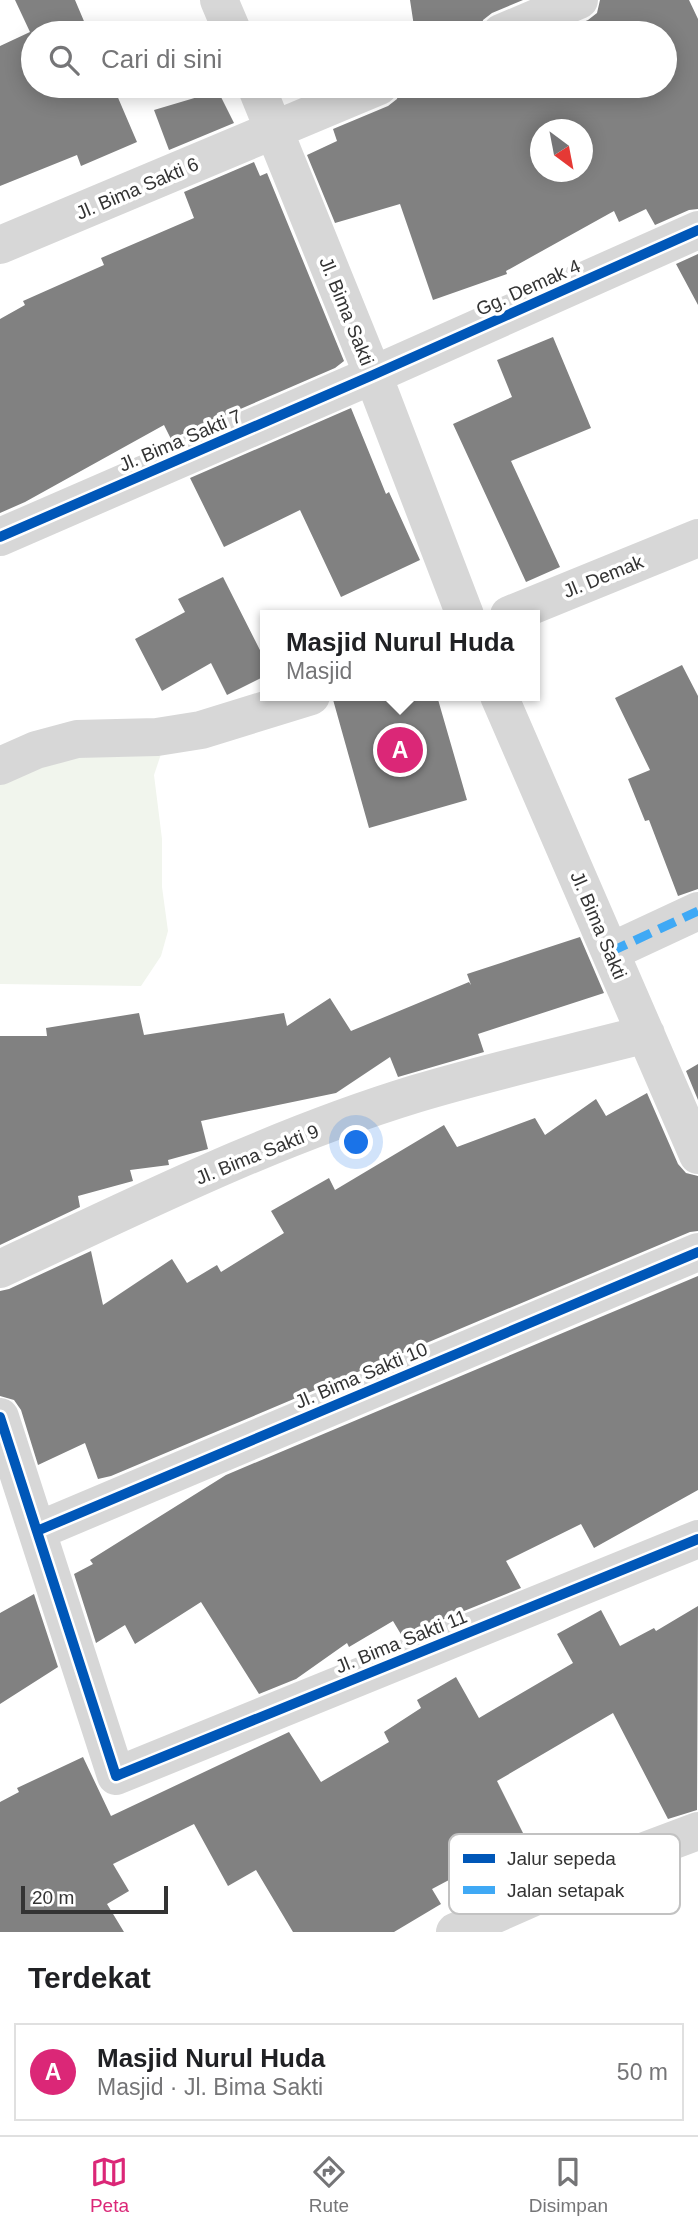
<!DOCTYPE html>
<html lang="id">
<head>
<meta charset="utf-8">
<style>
	body { margin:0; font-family:Helvetica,sans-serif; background:#f6f6f6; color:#202124 }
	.compass { position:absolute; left:530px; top:119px; width:63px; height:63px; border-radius:50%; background:#fff; box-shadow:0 4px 18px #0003; rotate:148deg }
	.scale { position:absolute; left:21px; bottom:18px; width:147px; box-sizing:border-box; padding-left:7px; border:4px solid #333; border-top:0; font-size:19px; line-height:24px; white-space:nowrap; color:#333; -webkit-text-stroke:5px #fff; paint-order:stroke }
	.you { position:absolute; left:357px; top:1143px; width:24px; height:24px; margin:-18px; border:5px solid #fff; border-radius:50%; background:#1a73e8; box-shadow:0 0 0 10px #1a73e833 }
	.badge { display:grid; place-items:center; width:46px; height:46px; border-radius:50%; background:#db2777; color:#fff; font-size:23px; font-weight:700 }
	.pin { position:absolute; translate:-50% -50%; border:4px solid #fff; box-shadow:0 2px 7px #0006 }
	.popup { position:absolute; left:260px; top:610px; width:280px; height:91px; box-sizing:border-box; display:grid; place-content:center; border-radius:0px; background:#fff; filter:drop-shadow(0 2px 5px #0005); font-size:23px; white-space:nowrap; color:#757577 }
	.popup b { font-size:26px; color:#202124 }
	.popup::after { content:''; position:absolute; left:50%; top:100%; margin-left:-14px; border:14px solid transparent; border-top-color:#fff }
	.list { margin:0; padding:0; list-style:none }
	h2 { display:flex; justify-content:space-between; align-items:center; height:91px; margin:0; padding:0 28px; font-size:30px }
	h2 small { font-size:23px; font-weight:400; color:#757577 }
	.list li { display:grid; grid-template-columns:46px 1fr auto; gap:21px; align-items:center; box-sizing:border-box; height:98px; margin:0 14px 14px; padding:0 14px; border:2px solid #e0e0e0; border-radius:0px }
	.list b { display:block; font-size:26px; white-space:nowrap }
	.list p { margin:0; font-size:23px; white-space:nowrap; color:#757577 }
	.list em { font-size:23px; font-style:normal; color:#757577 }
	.icon { flex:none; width:38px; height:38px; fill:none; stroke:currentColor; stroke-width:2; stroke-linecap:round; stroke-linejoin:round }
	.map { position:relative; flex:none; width:698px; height:1932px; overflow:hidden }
	.search { position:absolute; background:#fff; box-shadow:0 4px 18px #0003; left:21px; right:21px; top:21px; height:77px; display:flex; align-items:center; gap:18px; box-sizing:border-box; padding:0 24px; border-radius:38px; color:#757577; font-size:26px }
	.sheet { height:203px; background:#fff }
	nav { display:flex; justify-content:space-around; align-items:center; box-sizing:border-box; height:98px; border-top:2px solid #e0e0e0; background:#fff; font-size:19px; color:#757577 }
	nav a { display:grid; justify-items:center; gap:4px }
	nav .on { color:#db2777 }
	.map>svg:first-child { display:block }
	.green { fill:#f1f5ed }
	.building { fill:#818181; fill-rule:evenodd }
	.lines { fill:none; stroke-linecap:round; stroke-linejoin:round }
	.minor { stroke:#d7d7d7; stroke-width:38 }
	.quiet { stroke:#3fa9f5; stroke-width:9; stroke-dasharray:18 9; stroke-linecap:butt }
	.cycleway-casing { stroke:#fff; stroke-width:15 }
	.cycleway { stroke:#0057b8; stroke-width:10 }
	.labels { text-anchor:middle; stroke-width:7; stroke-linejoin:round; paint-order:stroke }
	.street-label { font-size:19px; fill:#333; stroke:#fff }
	.key { fill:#fff; stroke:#c2c2c2; stroke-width:2 }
	.key-label { font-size:19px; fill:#333 }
</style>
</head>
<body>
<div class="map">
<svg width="698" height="1932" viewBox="0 0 698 1932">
	<rect width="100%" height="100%" fill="#fff"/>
	<path class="green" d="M162 751 154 775 162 839V887L168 931 161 956 141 986 0 984V780L53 760Z"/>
	<path class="building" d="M15 0H75L89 33H33V86H113L137 142 81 166 77 155 0 186V46L30 32Z
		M410 0H523L492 13 483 20 480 33H415Z
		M600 0H689L698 19V209L689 210 655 225 646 209 619 222 614 211 506 271 507 274 433 300 400 204 335 223 307 155 337 141 333 129 388 106 397 99 400 86H665V33H557L588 20 597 13ZM541 130H583V172H541Z
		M218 91 234 123 169 150 154 110Z
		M254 162 260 176 267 173 344 361 335 368 171 439 164 425 25 502 0 513V319L25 305 23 301 104 265 101 258 194 218 184 192Z
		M698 254V305L676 264Z
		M553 337 591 428 511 461 560 567 526 582 453 424 512 397 497 360Z
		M351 408 386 494 389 492 420 560 341 597 300 510 224 547 190 478Z
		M223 577 265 660V676L227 695 211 663 162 691 135 639 185 612 178 599Z
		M682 665 698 696V889L678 896 649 820 645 821 628 779 650 770 615 698Z
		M332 696H437L467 800 369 828Z
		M580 937 604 993 478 1034 484 1052 398 1077 390 1057 336 1093 201 1121 208 1149 168 1160 169 1165 130 1170 133 1181 78 1196 80 1207 0 1245V1036H47L46 1028 139 1013 144 1035 284 1013 287 1026 330 998 351 1031 469 982 471 985 467 974Z
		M698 1064V1100L686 1071Z
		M647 1093 678 1164 686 1173 698 1176V1231L690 1232 111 1476 98 1479 85 1443 38 1465 21 1410 14 1400 0 1396V1291L9 1289 91 1251 103 1305 172 1259 187 1283 217 1265 221 1272 284 1233 271 1211 329 1178 335 1190 444 1125 457 1147 535 1118 545 1135 596 1099 606 1116Z
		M698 1276V1490L594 1548 581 1524 506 1561 521 1588 402 1636 393 1621 349 1647 347 1643 296 1679 259 1694 201 1602 135 1644 125 1625 96 1643 74 1574 93 1564 90 1560 226 1475Z
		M34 1594 58 1667 0 1704V1613Z
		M698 1606 697 1810 668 1819 613 1713 497 1781 526 1839 432 1889 441 1904 394 1932H293L256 1870 228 1886 194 1824 113 1864 129 1891 107 1904 124 1932H0V1802L19 1792 17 1788 83 1757 111 1816 289 1732 321 1782 389 1742 384 1732 421 1708 417 1700 456 1677 479 1718 573 1663 557 1634 601 1610 620 1646 654 1628 656 1631Z"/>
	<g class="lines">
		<path class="minor" d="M219 0 233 33
			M501 33 579 0
			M256 86 373 375 465 615
			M0 245 379 86
			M0 537 373 375 698 230
			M509 615 698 538
			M499 696 698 1155
			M0 766 36 750 77 739 157 737 201 730 311 696
			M610 952 698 911
			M0 1269C136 1206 271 1138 415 1094 491 1071 569 1054 646 1034
			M0 1417 116 1776 698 1539
			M37 1531 698 1252
			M455 1932 602 1867 698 1831"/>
		<path class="quiet" d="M610 952 698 911"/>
		<g class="cycleway-casing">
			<path id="cycleway" d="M0 537 373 375 698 230
				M0 1417 116 1776 698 1539
				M37 1531 698 1252"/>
		</g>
		<use href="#cycleway" class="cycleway"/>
	</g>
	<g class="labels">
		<g class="street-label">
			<text transform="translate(137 188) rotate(-23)" y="7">Jl. Bima Sakti 6</text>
			<text transform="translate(528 287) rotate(-24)" y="7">Gg. Demak 4</text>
			<text transform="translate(347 311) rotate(68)" y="7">Jl. Bima Sakti</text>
			<text transform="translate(180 440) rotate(-23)" y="7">Jl. Bima Sakti 7</text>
			<text transform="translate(603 576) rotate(-22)" y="7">Jl. Demak</text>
			<text transform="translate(599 925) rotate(67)" y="7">Jl. Bima Sakti</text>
			<text transform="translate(257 1154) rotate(-22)" y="7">Jl. Bima Sakti 9</text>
			<text transform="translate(361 1375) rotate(-23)" y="7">Jl. Bima Sakti 10</text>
			<text transform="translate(401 1641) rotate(-22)" y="7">Jl. Bima Sakti 11</text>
		</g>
	</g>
	<rect x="449" y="1834" width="231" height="80" rx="10" class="key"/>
	<rect x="463" y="1854" width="32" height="9" fill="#0057b8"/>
	<rect x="463" y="1886" width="32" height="8" fill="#3fa9f5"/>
	<g class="key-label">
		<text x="507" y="1865">Jalur sepeda</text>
		<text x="507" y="1897">Jalan setapak</text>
	</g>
</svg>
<svg class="compass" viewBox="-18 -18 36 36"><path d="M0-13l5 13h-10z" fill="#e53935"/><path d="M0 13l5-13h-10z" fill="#757577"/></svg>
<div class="scale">20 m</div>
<div class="you"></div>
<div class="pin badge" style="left:400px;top:750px">A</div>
<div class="popup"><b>Masjid Nurul Huda</b>Masjid</div>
<div class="search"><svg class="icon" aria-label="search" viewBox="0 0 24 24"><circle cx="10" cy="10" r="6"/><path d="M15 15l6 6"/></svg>Cari di sini</div>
</div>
<section class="sheet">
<h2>Terdekat<small></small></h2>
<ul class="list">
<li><span class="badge">A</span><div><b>Masjid Nurul Huda</b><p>Masjid · Jl. Bima Sakti</p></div><em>50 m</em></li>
</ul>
</section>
<nav>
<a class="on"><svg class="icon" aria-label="map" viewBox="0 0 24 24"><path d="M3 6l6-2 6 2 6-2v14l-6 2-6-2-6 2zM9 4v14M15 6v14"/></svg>Peta</a>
<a><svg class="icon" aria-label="directions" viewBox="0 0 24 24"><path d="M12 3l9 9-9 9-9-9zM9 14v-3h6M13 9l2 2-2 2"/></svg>Rute</a>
<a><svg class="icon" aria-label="saved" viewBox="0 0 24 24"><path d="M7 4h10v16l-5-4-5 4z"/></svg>Disimpan</a>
</nav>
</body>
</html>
